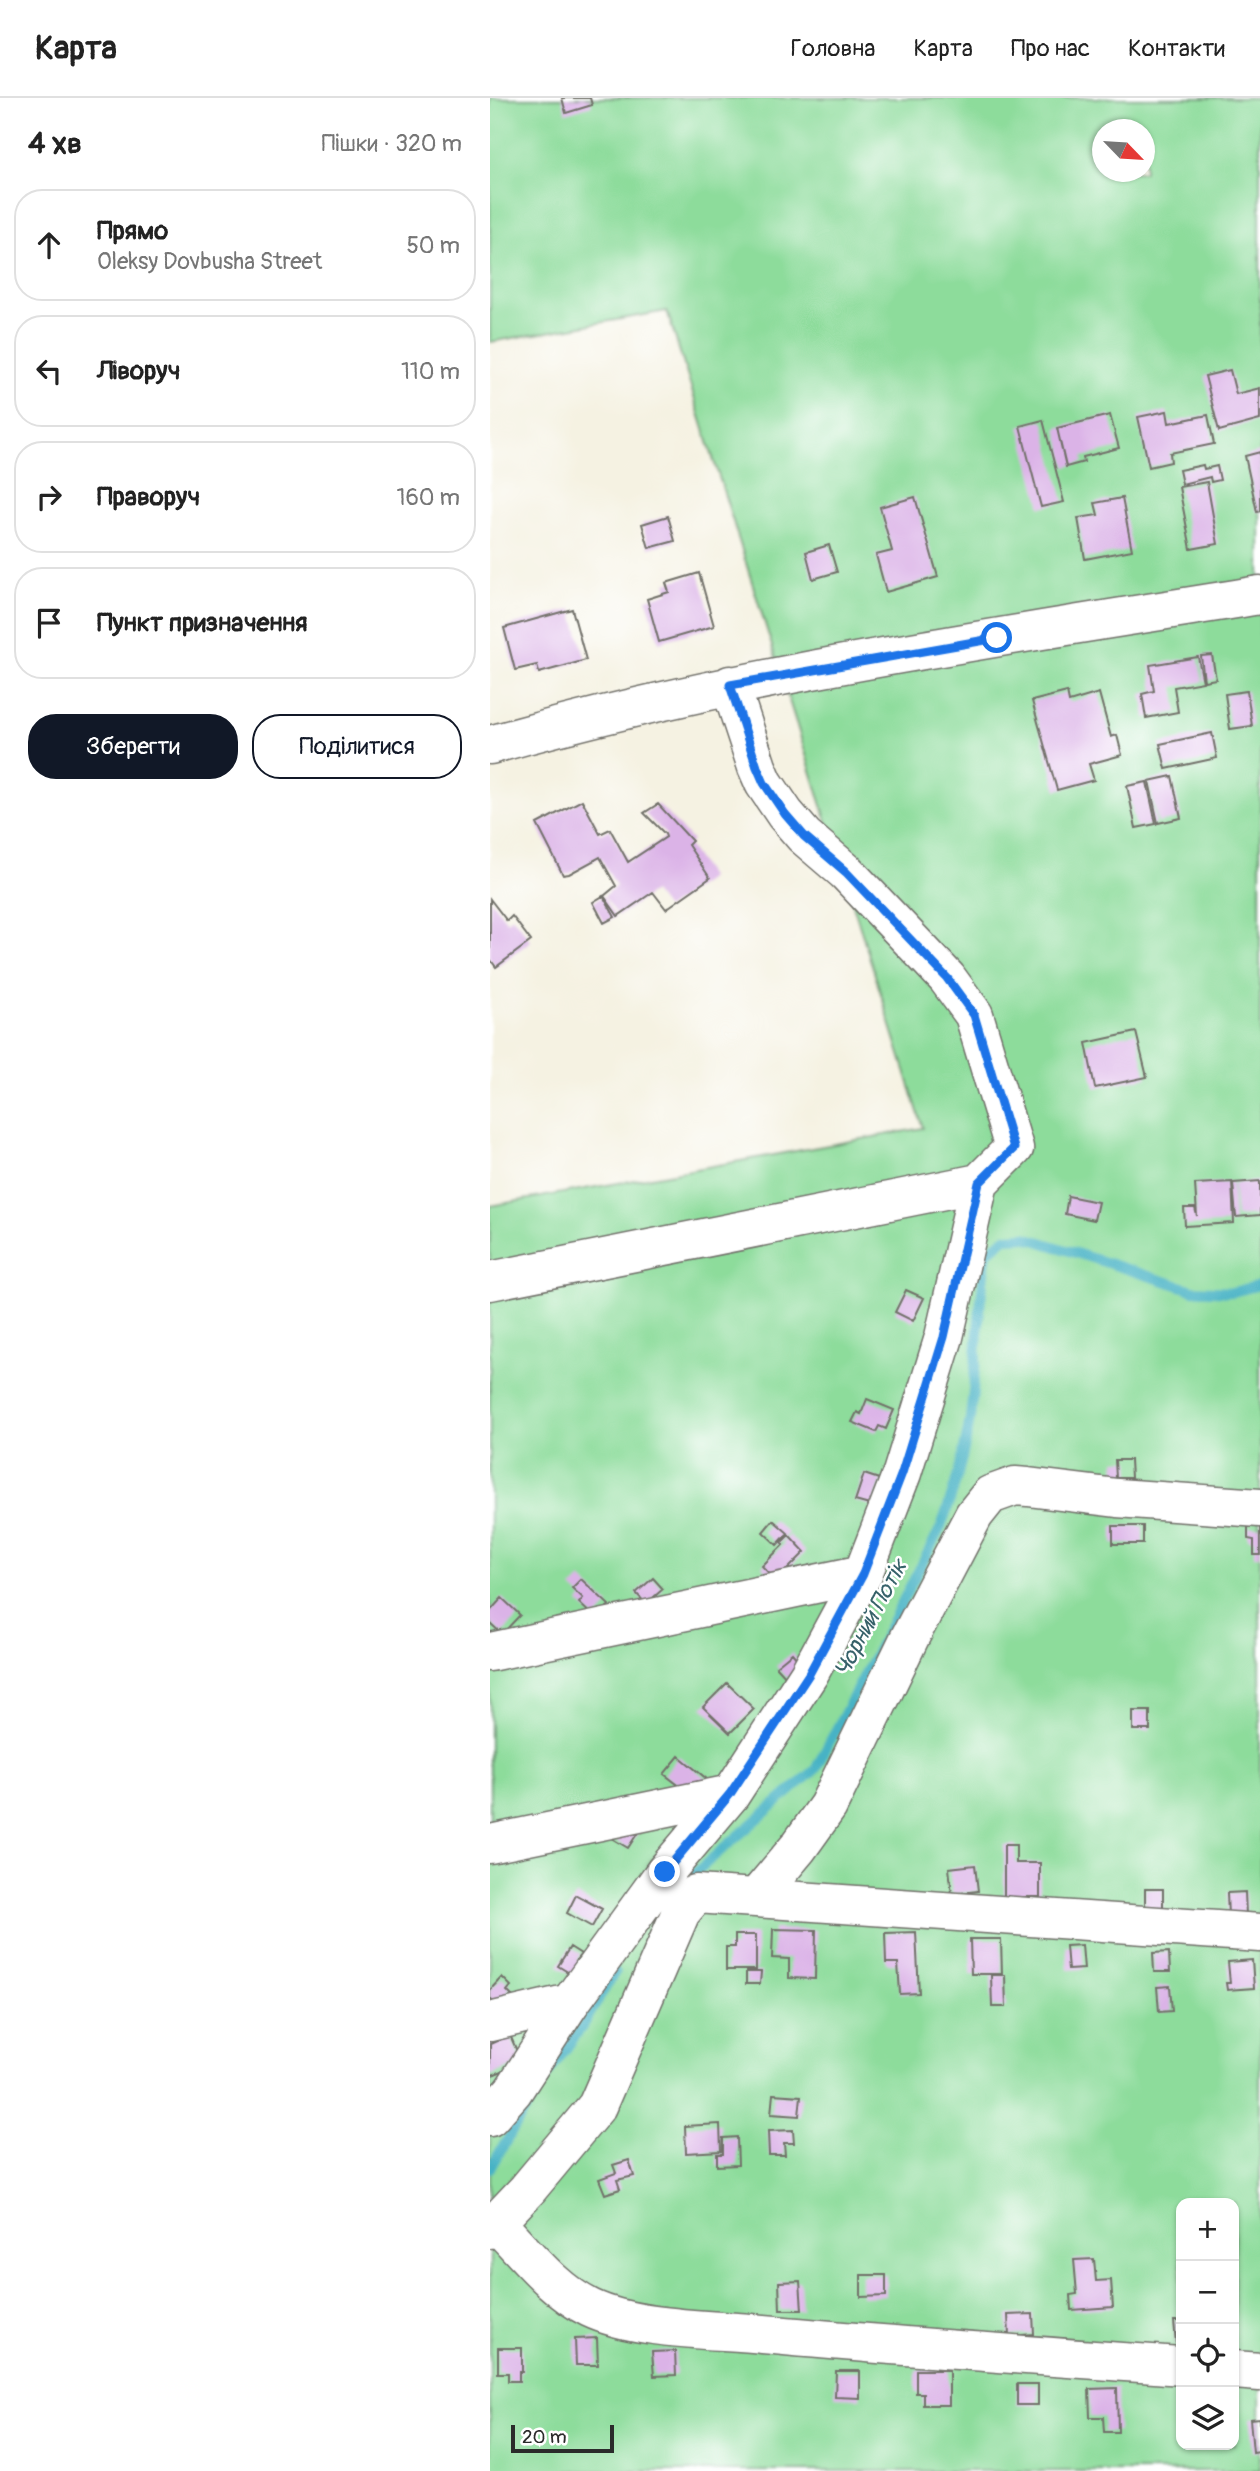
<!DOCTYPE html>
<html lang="uk">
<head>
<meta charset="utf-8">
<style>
	body { margin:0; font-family:Pangolin,sans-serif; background:#f2f2f2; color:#222 }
	.controls { position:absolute; right:21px; bottom:21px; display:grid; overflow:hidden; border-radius:14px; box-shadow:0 2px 5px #0004 }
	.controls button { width:63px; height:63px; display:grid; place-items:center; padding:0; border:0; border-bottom:2px solid #e0e0e0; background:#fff; color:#222; font:35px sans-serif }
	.compass { position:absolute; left:602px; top:21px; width:63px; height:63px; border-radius:50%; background:#fff; box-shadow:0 2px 5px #0004; rotate:115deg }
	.scale { position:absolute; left:21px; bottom:18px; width:103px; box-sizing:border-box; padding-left:7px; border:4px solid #2b2b2b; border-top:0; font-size:19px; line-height:24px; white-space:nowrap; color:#2b2b2b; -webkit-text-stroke:5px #fff; paint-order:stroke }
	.stop { position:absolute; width:21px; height:21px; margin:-16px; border:5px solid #1a73e8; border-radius:50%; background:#fff }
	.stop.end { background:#1a73e8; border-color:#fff; box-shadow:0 2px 7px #0008 }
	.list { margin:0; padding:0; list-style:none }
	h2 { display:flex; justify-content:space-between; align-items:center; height:91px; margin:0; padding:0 28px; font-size:30px }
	h2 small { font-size:23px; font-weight:400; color:#767676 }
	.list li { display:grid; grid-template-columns:46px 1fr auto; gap:21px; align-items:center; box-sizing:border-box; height:112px; margin:0 14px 14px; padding:0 14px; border:2px solid #e0e0e0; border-radius:28px }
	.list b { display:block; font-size:26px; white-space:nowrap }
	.list p { margin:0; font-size:23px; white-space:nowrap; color:#767676 }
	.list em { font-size:23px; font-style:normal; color:#767676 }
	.actions { display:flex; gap:14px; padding:21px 28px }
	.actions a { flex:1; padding:16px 0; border:2px solid #111827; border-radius:28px; text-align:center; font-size:24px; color:#111827 }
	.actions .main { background:#111827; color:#fff }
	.icon { flex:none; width:38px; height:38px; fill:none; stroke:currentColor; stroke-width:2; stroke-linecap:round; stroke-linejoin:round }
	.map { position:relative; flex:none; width:770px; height:2373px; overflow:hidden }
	header { display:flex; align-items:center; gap:42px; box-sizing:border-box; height:98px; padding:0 35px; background:#fff; border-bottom:2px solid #e0e0e0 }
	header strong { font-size:33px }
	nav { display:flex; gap:38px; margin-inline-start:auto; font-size:24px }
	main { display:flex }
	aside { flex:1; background:#fff }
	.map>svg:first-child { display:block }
	.green { fill:#8ddc9b; stroke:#5c8463; stroke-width:2; fill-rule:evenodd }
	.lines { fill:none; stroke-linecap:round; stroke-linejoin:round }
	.stream { stroke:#47b2c5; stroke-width:10 }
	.building { fill:#dbb3e7 }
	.minor-casing { stroke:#72716b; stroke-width:41 }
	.minor { stroke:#fff; stroke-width:38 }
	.route { stroke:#1a73e8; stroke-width:9 }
	.labels { text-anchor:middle; stroke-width:5; stroke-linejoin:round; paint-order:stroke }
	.water-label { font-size:23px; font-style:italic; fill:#366169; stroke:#fff }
</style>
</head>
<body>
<header>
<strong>Карта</strong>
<nav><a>Головна</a><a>Карта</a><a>Про нас</a><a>Контакти</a></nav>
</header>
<main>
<aside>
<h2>4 хв<small>Пішки · 320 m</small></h2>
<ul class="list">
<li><svg class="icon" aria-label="ahead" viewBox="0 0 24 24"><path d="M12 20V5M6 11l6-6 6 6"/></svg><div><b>Прямо</b><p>Oleksy Dovbusha Street</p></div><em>50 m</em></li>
<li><svg class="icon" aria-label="left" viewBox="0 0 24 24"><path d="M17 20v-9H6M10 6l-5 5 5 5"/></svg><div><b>Ліворуч</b></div><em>110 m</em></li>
<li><svg class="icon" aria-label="right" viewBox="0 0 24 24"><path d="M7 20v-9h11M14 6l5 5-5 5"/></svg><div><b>Праворуч</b></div><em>160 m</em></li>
<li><svg class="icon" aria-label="arrive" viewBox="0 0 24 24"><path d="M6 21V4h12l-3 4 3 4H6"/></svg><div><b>Пункт призначення</b></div></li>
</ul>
<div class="actions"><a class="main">Зберегти</a><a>Поділитися</a></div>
</aside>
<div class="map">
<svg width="770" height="2373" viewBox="0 0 770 2373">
	<rect width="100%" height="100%" fill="#fff"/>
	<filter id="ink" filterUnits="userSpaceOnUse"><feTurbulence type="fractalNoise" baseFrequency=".0143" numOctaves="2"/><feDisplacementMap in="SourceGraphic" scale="14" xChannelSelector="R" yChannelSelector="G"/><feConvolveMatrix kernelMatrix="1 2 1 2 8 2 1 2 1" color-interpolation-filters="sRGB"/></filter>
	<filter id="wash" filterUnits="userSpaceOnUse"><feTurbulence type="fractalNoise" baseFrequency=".00686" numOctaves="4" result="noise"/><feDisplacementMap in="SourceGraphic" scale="28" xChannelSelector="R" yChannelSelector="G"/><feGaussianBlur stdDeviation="1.57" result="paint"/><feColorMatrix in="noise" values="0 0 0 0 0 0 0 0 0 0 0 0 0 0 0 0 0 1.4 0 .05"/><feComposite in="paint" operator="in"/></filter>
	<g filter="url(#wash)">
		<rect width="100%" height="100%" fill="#f5f2e2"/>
		<path class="green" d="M0 0H770V2373H0V1108L433 1030 177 213 0 244ZM612 32H654V74H612ZM691 2105H744V2347H691Z"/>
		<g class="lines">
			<path class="stream" d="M192 1786 325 1672 451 1429C464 1393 474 1358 480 1320 487 1265 488 1209 497 1155L515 1140 535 1139 703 1192 743 1194 770 1187
				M0 2070 54 1981 94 1926 125 1874"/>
		</g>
		<g id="blocks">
			<path class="building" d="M72 0H100L102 7 76 15Z
				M740 272 746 296 770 290V322L729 333 715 278Z
				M677 313 679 325 718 317 724 346 680 355 681 364 659 369 648 319Z
				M620 317 629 350 593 359 594 364 576 369 567 330Z
				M553 322 574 404 551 409 530 328Z
				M770 354V413L767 414 755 358Z
				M713 367 714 371 727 368 730 382 721 384 720 379 692 386 689 372Z
				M717 384 728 446 701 451 689 389Z
				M425 399 448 479 396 494 386 457 402 453 390 409Z
				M632 400 642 452 595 461 588 420 608 417 605 405Z
				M178 418 185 443 159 450 152 426Z
				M339 447 347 474 323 481 316 454Z
				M209 475 224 528 169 544 157 501 179 494 176 485Z
				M82 511 96 562 49 575 47 567 25 572 14 530Z
				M722 557 726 581 714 583 711 558Z
				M708 559 713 584 684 589 688 614 656 620 652 596 664 593 660 567Z
				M757 593 762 628 740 631 735 596Z
				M577 594 579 604 609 595 621 639 627 637 632 657 599 666 604 682 567 692 542 603Z
				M722 635 727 660 676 671 670 646Z
				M682 678 691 720 668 725 659 683Z
				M657 684 666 726 646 730 637 688Z
				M92 702 110 736 120 731 138 764 176 739 175 736 154 715 168 706 202 743 198 747 220 780 176 811 163 794 128 818 114 798 126 788 110 759 79 776 73 777 47 726Z
				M113 798 125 819 114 825 103 804Z
				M0 801 17 823 22 818 41 843 6 869 0 861Z
				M646 934 657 979 605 990 596 945Z
				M770 1083V1117L746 1119 743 1085Z
				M742 1084 744 1125 695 1128 694 1110H705L707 1118 705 1086Z
				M578 1098 608 1104 604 1122 575 1116Z
				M416 1192 434 1200 423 1223 405 1214Z
				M377 1301 404 1312 396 1331 389 1328 386 1334 362 1324 367 1314 371 1316Z
				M625 1362H640L641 1380H626Z
				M374 1376 392 1382 383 1408 365 1403Z
				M283 1422 298 1435 287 1447 273 1434Z
				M623 1428H653V1446H623Z
				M758 1429H770V1457H764V1442L758 1441Z
				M299 1437 315 1454 286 1483 272 1468 294 1446 292 1444Z
				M163 1480 173 1491 156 1506 146 1495Z
				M91 1481 119 1507 106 1521 89 1505 93 1500 82 1490Z
				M12 1500 30 1517 12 1536 0 1525V1513Z
				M302 1555 313 1568 297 1580 286 1568Z
				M237 1585 264 1611 240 1635 213 1609Z
				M643 1613H660V1632H643Z
				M189 1658 218 1682 204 1699 174 1676Z
				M149 1733 138 1750 121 1740Z
				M514 1747H526V1765H550V1799H514Z
				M485 1767 488 1793 462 1796 459 1770Z
				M655 1791H673V1816L655 1817Z
				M755 1794 756 1817 738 1818 737 1795Z
				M86 1797 112 1811 102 1829 77 1815Z
				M283 1831 326 1832 325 1881 299 1880V1861L282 1860Z
				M426 1834 429 1895 410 1896 408 1865H396L395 1835Z
				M245 1837H266V1872H236V1849H245Z
				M480 1841H511L512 1876H481Z
				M592 1847 594 1871 578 1872 576 1848Z
				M80 1849 91 1856 87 1861 95 1866 86 1879 68 1868Z
				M679 1854 680 1874H664L663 1855Z
				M762 1862 764 1890 737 1892 736 1885H740L738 1864Z
				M256 1874H271L270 1886H256Z
				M501 1877H515L516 1909H502Z
				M12 1879 21 1888 17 1893 22 1898 10 1910 0 1900V1892Z
				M680 1888 682 1913 669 1914 667 1889Z
				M20 1937 32 1965 0 1978V1946Z
				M283 1996 311 1998 309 2018 281 2016Z
				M230 2026 231 2053 196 2055 195 2028Z
				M303 2032 304 2045H294L295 2057H279L278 2033Z
				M247 2039 248 2067 227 2068V2056H233V2040Z
				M139 2062 144 2078 127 2082 130 2091 115 2096 109 2081 126 2075 123 2067Z
				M604 2161 606 2183 621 2182 623 2209 581 2212 580 2197 587 2196 584 2162Z
				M371 2177H396V2198L371 2199Z
				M310 2183 312 2212H290L289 2184Z
				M543 2216 544 2236 519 2238 518 2217Z
				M684 2223H691V2244L686 2245Z
				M107 2240 108 2267H86L85 2241Z
				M8 2250H32V2274H29V2283H18V2275H8Z
				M185 2253 186 2277 164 2278 162 2254Z
				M426 2272H459V2307H433V2295H426Z
				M346 2273H370V2300L345 2299Z
				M527 2286H548V2307H527Z
				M627 2290 628 2334H614L613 2319H600L599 2291Z
				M770 2320V2353L763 2354 760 2321Z"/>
		</g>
	</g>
	<g filter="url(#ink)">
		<use href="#blocks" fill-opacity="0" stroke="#72716b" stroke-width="2"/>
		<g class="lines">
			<g class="minor-casing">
				<path id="minor" d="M0 647C252 575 512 539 770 497
					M0 1183 489 1085 524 1050 484 917 457 880 356 774 314 738 295 716 274 685 267 669 240 587
					M0 1554 373 1476 412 1375 454 1239 489 1085
					M0 1746 241 1696
					M266 1800 770 1835
					M0 1924 80 1905
					M0 2019 23 1993 80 1905 175 1774 241 1696 319 1576 373 1476
					M6 2125C34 2153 63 2192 100 2210 146 2232 221 2231 273 2236 412 2249 552 2258 691 2268
					M0 2131 37 2092 107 2008 191 1814 206 1796 266 1800 308 1750 338 1708 420 1539 484 1417 500 1397 525 1388 538 1389 627 1400 770 1410
					M744 2272 770 2274"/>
			</g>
			<use href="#minor" class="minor"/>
		</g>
	</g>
	<g class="lines" filter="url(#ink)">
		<path class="route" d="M175 1774 240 1696 319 1576 373 1476 412 1375 454 1239 489 1085 524 1050 484 917 457 880 356 774 314 738 295 716 274 685 267 669 240 587 507 540"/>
	</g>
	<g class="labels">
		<g class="water-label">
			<text transform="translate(380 1520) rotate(-62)" y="8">Чорний Потік</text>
		</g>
	</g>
</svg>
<div class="controls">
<button>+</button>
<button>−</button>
<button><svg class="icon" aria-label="locate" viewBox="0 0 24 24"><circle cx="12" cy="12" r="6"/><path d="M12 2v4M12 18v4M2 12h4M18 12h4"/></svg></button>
<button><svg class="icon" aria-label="layers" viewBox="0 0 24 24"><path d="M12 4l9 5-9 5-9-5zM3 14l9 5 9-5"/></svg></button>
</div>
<svg class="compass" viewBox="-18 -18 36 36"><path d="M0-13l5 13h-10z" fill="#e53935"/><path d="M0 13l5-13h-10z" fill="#767676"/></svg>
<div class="scale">20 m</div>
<div class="stop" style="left:507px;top:540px"></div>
<div class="stop end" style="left:175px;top:1774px"></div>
</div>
</main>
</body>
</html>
